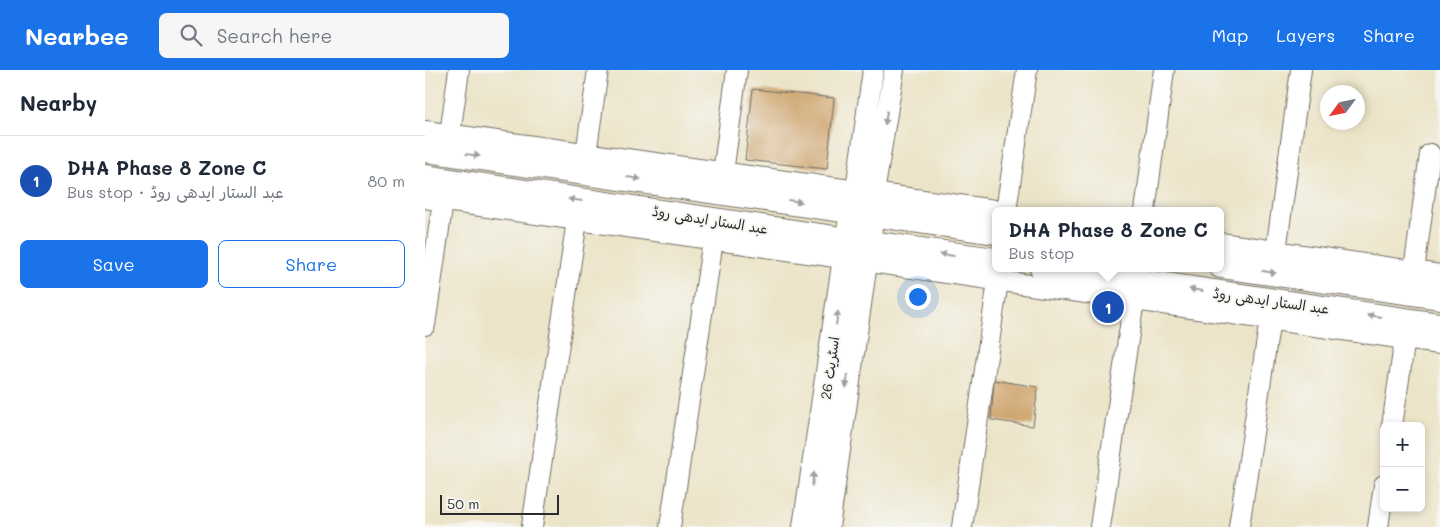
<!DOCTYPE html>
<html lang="en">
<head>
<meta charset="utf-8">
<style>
	body { margin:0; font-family:Mali,"Playpen Sans Arabic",sans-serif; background:#f6f6f7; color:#1f2937 }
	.controls { position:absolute; right:15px; bottom:15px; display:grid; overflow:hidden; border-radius:8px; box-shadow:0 2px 8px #0003 }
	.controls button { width:45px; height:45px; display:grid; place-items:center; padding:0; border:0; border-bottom:1px solid #e0e1e3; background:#fff; color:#1f2937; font:25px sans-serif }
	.compass { position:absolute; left:895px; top:15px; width:45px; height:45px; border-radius:50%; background:#fff; box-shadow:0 2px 8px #0003; rotate:237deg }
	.scale { position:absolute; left:15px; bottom:12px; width:119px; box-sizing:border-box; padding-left:5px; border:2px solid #2b2b2b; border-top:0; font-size:14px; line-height:18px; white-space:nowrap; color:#2b2b2b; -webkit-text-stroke:4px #f6f6f2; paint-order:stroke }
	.you { position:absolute; left:492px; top:226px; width:18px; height:18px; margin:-12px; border:4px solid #fff; border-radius:50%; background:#1a73e8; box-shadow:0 0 0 8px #1a73e833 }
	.badge { display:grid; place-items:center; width:32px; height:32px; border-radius:50%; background:#1a73e8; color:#fff; font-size:16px; font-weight:700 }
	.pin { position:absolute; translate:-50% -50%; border:2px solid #fff; box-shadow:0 1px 5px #0006 }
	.popup { position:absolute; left:567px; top:137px; width:232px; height:65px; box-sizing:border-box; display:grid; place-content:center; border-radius:8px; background:#fff; filter:drop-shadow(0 1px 4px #0005); font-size:16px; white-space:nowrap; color:#747a83 }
	.popup b { font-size:19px; color:#1f2937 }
	.popup::after { content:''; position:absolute; left:50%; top:100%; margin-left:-10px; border:10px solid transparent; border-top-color:#fff }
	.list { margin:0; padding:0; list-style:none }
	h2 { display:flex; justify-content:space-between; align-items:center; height:65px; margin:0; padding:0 20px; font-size:21px }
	h2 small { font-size:16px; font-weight:400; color:#747a83 }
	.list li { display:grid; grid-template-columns:32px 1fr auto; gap:15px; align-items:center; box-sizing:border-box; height:90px; padding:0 20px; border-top:1px solid #e0e1e3 }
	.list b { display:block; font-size:19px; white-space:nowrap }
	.list p { margin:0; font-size:16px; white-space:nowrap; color:#747a83 }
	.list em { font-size:16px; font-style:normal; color:#747a83 }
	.actions { display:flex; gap:10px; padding:15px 20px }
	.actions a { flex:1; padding:11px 0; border:1px solid #1a73e8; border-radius:8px; text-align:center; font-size:18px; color:#1a73e8 }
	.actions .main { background:#1a73e8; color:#fff }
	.icon { flex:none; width:28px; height:28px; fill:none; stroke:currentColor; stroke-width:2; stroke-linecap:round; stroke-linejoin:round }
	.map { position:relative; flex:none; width:1015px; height:457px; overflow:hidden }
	header { display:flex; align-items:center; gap:30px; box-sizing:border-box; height:70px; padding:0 25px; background:#1a73e8; color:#fff }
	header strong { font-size:24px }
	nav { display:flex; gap:28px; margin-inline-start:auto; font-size:18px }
	.search { width:350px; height:45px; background:#f6f6f7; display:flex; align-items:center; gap:12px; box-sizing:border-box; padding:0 18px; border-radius:8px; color:#747a83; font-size:19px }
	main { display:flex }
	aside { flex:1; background:#fff }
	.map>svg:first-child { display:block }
	.building { fill:#cea36c }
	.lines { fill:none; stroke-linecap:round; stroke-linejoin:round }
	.minor-casing { stroke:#6f6c62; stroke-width:22 }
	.major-casing { stroke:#6f6c62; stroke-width:28 }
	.minor { stroke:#fff; stroke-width:20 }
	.major { stroke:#fff; stroke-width:26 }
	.oneway { fill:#a0a0a0 }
	.labels { text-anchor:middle; stroke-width:4; stroke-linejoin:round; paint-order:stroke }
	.street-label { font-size:14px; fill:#2b2b2b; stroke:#f6f6f2 }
</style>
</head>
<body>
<header>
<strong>Nearbee</strong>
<div class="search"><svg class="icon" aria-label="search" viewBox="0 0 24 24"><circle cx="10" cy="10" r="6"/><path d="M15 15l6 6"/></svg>Search here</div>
<nav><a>Map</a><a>Layers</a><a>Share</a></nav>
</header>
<main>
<aside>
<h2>Nearby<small></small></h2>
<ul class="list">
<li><span class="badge" style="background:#1a4fb4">1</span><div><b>DHA Phase 8 Zone C</b><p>Bus stop · عبد الستار ایدھی روڈ</p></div><em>80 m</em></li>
</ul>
<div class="actions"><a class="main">Save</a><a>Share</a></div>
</aside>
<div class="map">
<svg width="1015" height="457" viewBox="0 0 1015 457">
	<rect width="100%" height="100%" fill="#f6f6f2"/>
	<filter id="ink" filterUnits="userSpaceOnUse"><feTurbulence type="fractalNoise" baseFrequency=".02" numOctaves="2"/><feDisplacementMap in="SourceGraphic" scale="10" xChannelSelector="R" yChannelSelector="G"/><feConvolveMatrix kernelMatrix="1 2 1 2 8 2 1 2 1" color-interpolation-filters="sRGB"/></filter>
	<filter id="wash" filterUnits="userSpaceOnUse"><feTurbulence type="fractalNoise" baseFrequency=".0096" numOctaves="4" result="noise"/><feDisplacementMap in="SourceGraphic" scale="20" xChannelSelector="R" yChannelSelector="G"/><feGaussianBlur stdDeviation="1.12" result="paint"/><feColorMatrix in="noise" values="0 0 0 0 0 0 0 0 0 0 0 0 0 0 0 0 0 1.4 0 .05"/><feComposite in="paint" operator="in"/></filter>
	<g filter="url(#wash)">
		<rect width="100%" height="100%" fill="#ece4c8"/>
		<g id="blocks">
			<path class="building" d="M328 19 409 28 402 99 320 90Z
				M569 310 613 317 608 356 566 350Z"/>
		</g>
	</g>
	<g filter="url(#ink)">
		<use href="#blocks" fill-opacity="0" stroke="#6f6c62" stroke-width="1"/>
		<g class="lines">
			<g class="minor-casing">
				<path id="minor" d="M0 61 577 141
					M25 64 34 0
					M161 84 173 0
					M298 103 312 0
					M0 128 1015 274
					M429 133 448 0
					M447 136 469 0
					M581 141 602 0
					M720 141 739 0
					M796 173 1015 205
					M851 181 876 0
					M989 201 1005 84
					M0 255 18 131
					M967 356 982 255
					M107 457 152 150
					M245 457 288 170
					M537 457 573 211
					M675 457 709 230
					M814 457 845 249
					M953 457 959 415"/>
			</g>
			<g class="major-casing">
				<path id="major" d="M0 79 570 161
					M0 108 423 171 570 191
					M796 195 1015 226
					M618 198 1015 256
					M381 457 426 154
					M401 457 444 158"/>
			</g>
			<use href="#minor" class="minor"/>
			<use href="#major" class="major"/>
		</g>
		<defs><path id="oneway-solid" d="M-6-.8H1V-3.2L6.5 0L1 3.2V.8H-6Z" transform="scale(1.25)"/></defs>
		<g class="oneway">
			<use href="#oneway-solid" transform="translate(461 48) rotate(99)"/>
			<use href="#oneway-solid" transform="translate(48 85) rotate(8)"/>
			<use href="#oneway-solid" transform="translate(209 108) rotate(8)"/>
			<use href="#oneway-solid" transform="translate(150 130) rotate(-172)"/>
			<use href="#oneway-solid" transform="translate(370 131) rotate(8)"/>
			<use href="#oneway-solid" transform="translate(522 185) rotate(-172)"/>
			<use href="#oneway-solid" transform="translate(844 202) rotate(9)"/>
			<use href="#oneway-solid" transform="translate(771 220) rotate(-172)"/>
			<use href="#oneway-solid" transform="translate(949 246) rotate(-172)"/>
			<use href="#oneway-solid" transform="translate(412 248) rotate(-82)"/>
			<use href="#oneway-solid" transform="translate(422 311) rotate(98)"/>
			<use href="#oneway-solid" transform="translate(388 409) rotate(-82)"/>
		</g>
	</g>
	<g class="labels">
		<g class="street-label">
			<text transform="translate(285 150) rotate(9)" y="5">عبد الستار ایدھی روڈ</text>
			<text transform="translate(846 231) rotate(8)" y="5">عبد الستار ایدھی روڈ</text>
			<text transform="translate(405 298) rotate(-82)" y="5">اسٹریٹ 26</text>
		</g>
	</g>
</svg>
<div class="controls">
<button>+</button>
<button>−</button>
</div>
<svg class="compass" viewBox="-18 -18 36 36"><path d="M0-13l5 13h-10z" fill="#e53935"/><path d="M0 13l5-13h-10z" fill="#747a83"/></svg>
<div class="scale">50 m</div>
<div class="you"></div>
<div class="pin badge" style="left:683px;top:237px;background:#1a4fb4">1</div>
<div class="popup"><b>DHA Phase 8 Zone C</b>Bus stop</div>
</div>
</main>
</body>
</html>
